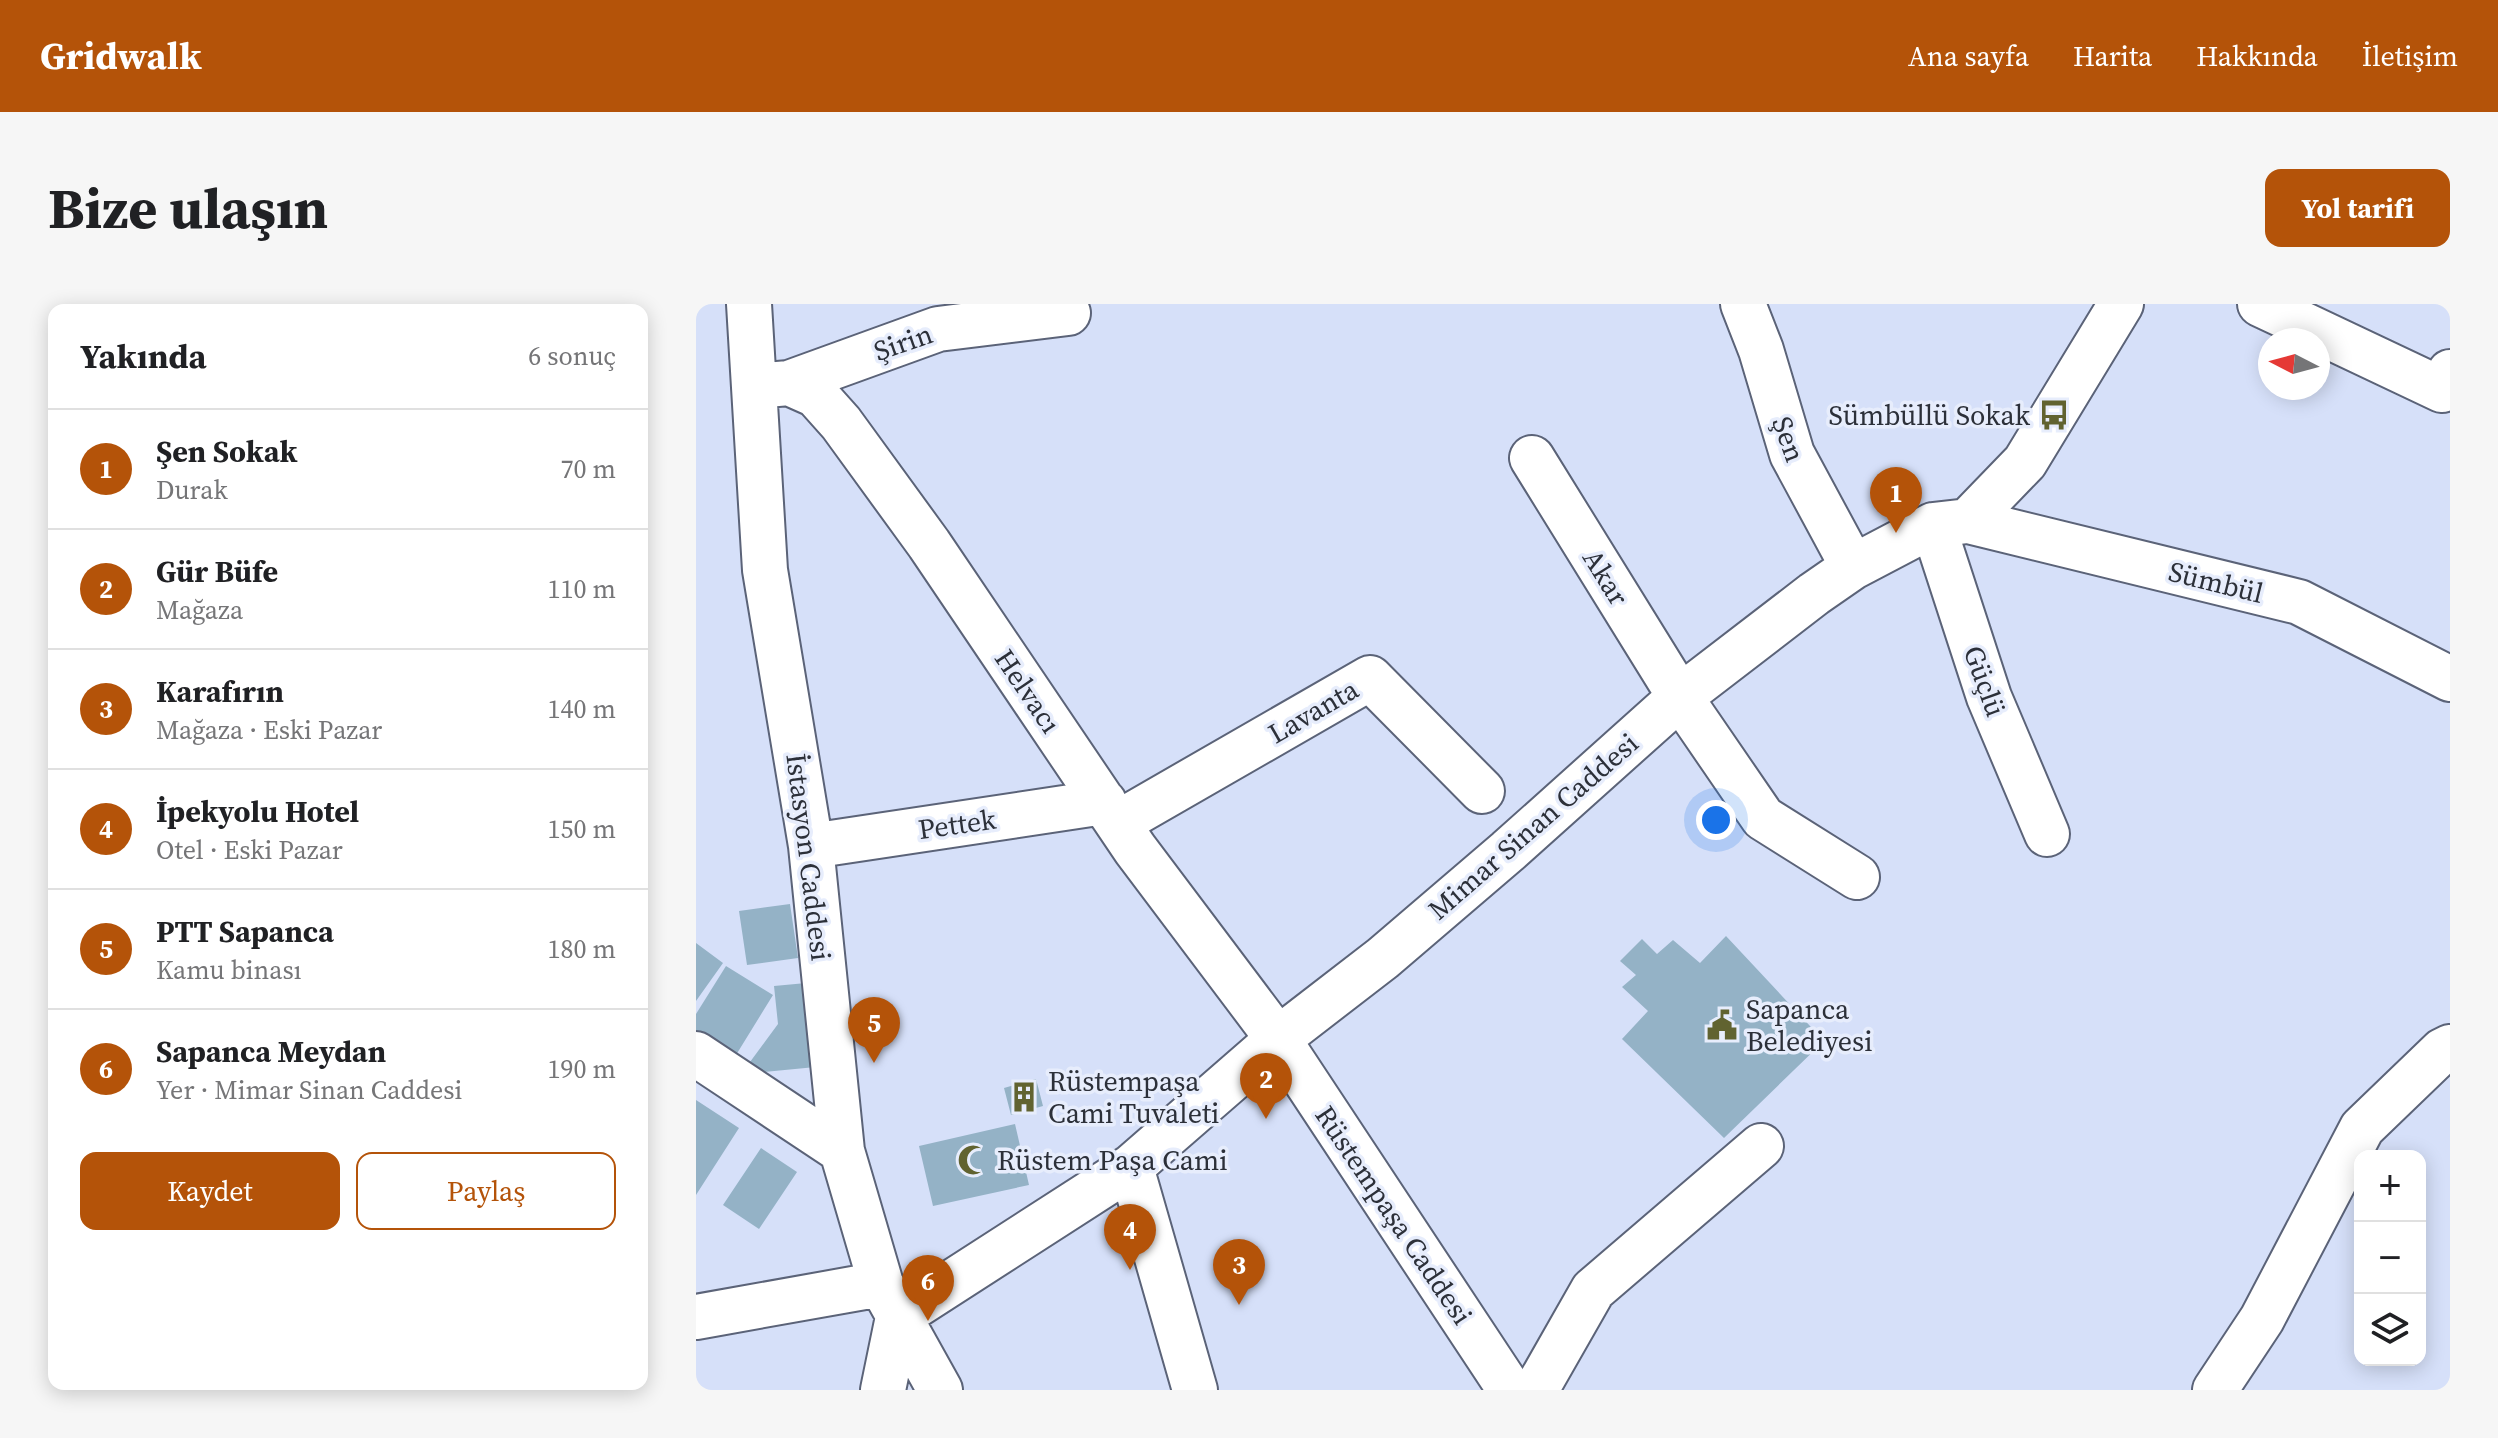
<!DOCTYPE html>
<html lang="tr">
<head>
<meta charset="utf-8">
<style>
	body { margin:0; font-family:"Source Serif 4",serif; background:#f6f6f6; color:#202124 }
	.controls { position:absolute; right:24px; bottom:24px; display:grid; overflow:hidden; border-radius:16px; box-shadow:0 4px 20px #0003 }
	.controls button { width:72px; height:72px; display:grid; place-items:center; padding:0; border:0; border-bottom:2px solid #e0e0e0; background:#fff; color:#202124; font:40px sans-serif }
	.compass { position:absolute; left:1562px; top:24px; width:72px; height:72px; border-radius:50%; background:#fff; box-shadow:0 4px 20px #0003; rotate:276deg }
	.you { position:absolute; left:1020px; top:516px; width:28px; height:28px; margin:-20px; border:6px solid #fff; border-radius:50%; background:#1a73e8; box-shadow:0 0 0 12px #1a73e833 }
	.badge { display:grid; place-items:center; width:52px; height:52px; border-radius:50%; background:#b45309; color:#fff; font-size:26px; font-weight:700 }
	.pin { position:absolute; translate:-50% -66px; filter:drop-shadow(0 2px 4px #0008) }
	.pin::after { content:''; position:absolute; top:42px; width:28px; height:24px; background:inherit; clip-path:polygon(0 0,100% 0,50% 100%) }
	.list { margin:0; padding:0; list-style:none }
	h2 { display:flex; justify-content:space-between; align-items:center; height:104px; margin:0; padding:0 32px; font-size:34px }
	h2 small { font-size:26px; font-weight:400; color:#757577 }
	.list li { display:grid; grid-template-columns:52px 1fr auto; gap:24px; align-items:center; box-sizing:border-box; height:120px; padding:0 32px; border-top:2px solid #e0e0e0 }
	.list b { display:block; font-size:30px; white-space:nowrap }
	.list p { margin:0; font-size:26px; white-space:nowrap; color:#757577 }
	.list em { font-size:26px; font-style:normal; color:#757577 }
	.actions { display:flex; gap:16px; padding:24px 32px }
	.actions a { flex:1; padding:18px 0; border:2px solid #b45309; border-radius:16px; text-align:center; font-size:28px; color:#b45309 }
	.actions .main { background:#b45309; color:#fff }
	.icon { flex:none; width:44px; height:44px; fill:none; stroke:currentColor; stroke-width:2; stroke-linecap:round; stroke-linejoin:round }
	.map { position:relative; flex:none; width:1754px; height:1086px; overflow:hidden; border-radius:16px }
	header { display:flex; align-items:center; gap:48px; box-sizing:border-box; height:112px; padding:0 40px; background:#b45309; color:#fff }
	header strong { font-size:38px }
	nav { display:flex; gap:44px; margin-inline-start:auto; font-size:28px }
	.intro { display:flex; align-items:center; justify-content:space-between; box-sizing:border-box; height:192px; padding:0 48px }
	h1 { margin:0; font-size:56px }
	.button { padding:20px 36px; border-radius:16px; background:#b45309; color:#fff; font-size:28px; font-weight:700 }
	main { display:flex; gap:48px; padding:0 48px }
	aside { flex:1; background:#fff; border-radius:16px; box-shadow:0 4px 20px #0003 }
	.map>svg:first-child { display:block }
	.building { fill:#94b2c6 }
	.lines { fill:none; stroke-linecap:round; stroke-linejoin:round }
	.minor-casing { stroke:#5b6378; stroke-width:48 }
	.minor { stroke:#fff; stroke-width:44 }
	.labels { text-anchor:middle; stroke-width:7; stroke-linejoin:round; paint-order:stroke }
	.street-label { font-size:28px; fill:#2c3039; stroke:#e7edfc }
	.poi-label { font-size:28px; fill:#2c3039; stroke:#e7edfc; text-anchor:start }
</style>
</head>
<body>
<header>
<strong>Gridwalk</strong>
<nav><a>Ana sayfa</a><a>Harita</a><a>Hakkında</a><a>İletişim</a></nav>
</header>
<div class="intro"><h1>Bize ulaşın</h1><a class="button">Yol tarifi</a></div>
<main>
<aside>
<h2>Yakında<small>6 sonuç</small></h2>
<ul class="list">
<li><span class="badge">1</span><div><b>Şen Sokak</b><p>Durak</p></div><em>70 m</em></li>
<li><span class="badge">2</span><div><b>Gür Büfe</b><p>Mağaza</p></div><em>110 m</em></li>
<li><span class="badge">3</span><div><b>Karafırın</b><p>Mağaza · Eski Pazar</p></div><em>140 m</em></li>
<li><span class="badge">4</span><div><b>İpekyolu Hotel</b><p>Otel · Eski Pazar</p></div><em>150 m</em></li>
<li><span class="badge">5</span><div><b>PTT Sapanca</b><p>Kamu binası</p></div><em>180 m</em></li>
<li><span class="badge">6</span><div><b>Sapanca Meydan</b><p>Yer · Mimar Sinan Caddesi</p></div><em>190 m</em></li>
</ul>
<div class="actions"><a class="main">Kaydet</a><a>Paylaş</a></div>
</aside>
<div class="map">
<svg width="1754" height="1086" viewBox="0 0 1754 1086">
	<rect width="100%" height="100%" fill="#d6e0f9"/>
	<path class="building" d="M94 600 102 654 51 661 43 607Z
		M1030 632 1128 737 1028 834 926 735 952 707 926 683 940 671 924 657 946 635 961 650 977 636 1004 659Z
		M0 639 27 659 0 697Z
		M30 662 77 691 40 751 0 726V710Z
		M121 678 130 762 68 768 54 758 82 720 78 682Z
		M340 775 347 802 315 811 308 784Z
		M0 796 43 824 0 891Z
		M319 820 333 881 237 902 223 842Z
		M65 844 101 868 63 925 27 901Z"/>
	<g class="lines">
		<g class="minor-casing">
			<path id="minor" d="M53 0 69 266 115 542 146 847 185 980 244 1086
				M1047 0 1065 46 1096 150 1157 263
				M1564 0 1746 86 1754 68
				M93 79 242 25 372 9
				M58 82 93 79 120 91 145 119 233 240 439 545 582 735 814 1086
				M836 154 984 393 1067 514 1161 573
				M1272 217 1603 298 1754 375
				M1237 221 1293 393 1351 530
				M422 519 674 374 786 487
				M115 542 408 498
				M0 750 146 847
				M435 863 499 1086
				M0 1013 185 980
				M202 1013 435 863 582 735 687 654 812 547 984 393 1118 290 1157 263 1237 221 1272 217 1329 158 1425 0
				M187 1086 202 1013
				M840 1086 897 986 1065 842
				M1519 1086 1566 1015 1666 824 1746 747 1754 743"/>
		</g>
		<use href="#minor" class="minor"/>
	</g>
	<defs>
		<g id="bus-bare" transform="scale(2.4)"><path d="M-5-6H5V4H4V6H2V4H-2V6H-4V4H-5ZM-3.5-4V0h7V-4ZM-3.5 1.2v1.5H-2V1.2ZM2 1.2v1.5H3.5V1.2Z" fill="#616330" stroke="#e7edfc" stroke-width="2.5" paint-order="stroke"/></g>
		<g id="civic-bare" transform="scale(2.4)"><path d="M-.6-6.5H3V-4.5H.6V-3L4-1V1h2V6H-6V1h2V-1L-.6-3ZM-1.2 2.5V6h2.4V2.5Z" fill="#616330" stroke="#e7edfc" stroke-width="2.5" paint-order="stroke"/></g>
		<g id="building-bare" transform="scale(2.4)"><path d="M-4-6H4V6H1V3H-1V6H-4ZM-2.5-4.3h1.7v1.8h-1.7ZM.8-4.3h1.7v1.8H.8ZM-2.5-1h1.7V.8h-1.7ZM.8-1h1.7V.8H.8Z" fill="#616330" stroke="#e7edfc" stroke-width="2.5" paint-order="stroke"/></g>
		<g id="mosque-bare" transform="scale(2.4)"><path d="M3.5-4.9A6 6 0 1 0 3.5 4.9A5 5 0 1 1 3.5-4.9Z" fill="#616330" stroke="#e7edfc" stroke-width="2.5" paint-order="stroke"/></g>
	</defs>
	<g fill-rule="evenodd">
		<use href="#bus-bare" x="1358" y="111"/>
		<use href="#civic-bare" x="1026" y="721"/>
		<use href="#building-bare" x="328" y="793"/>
		<use href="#mosque-bare" x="277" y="856"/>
	</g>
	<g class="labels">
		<g class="street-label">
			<text transform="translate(207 38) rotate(-19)" y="10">Şirin</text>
			<text transform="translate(1093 135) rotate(70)" y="10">Şen</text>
			<text transform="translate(910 273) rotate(58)" y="10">Akar</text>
			<text transform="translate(1520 278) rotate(14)" y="10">Sümbül</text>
			<text transform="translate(1289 377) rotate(70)" y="10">Güçlü</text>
			<text transform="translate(332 387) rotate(56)" y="10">Helvacı</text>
			<text transform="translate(617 407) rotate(-30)" y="10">Lavanta</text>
			<text transform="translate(261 520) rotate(-8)" y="10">Pettek</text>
			<text transform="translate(837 522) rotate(-41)" y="10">Mimar Sinan Caddesi</text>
			<text transform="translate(113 553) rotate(83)" y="10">İstasyon Caddesi</text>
			<text transform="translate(698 911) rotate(56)" y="10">Rüstempaşa Caddesi</text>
		</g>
		<g class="poi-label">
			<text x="1334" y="121" text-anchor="end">Sümbüllü Sokak</text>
			<text x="1050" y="715">Sapanca<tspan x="1050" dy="32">Belediyesi</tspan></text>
			<text x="352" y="787">Rüstempaşa<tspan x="352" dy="32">Cami Tuvaleti</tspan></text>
			<text x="301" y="866">Rüstem Paşa Cami</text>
		</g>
	</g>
</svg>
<div class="controls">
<button>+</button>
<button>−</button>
<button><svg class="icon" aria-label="layers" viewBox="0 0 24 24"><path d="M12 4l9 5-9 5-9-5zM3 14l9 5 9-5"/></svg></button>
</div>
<svg class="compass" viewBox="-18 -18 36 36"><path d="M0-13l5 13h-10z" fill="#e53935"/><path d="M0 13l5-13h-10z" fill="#757577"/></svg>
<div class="you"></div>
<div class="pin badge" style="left:1200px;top:229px">1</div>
<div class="pin badge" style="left:570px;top:815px">2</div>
<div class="pin badge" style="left:543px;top:1001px">3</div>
<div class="pin badge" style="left:434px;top:966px">4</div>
<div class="pin badge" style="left:178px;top:759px">5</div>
<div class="pin badge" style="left:232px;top:1017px">6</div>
</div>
</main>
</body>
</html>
